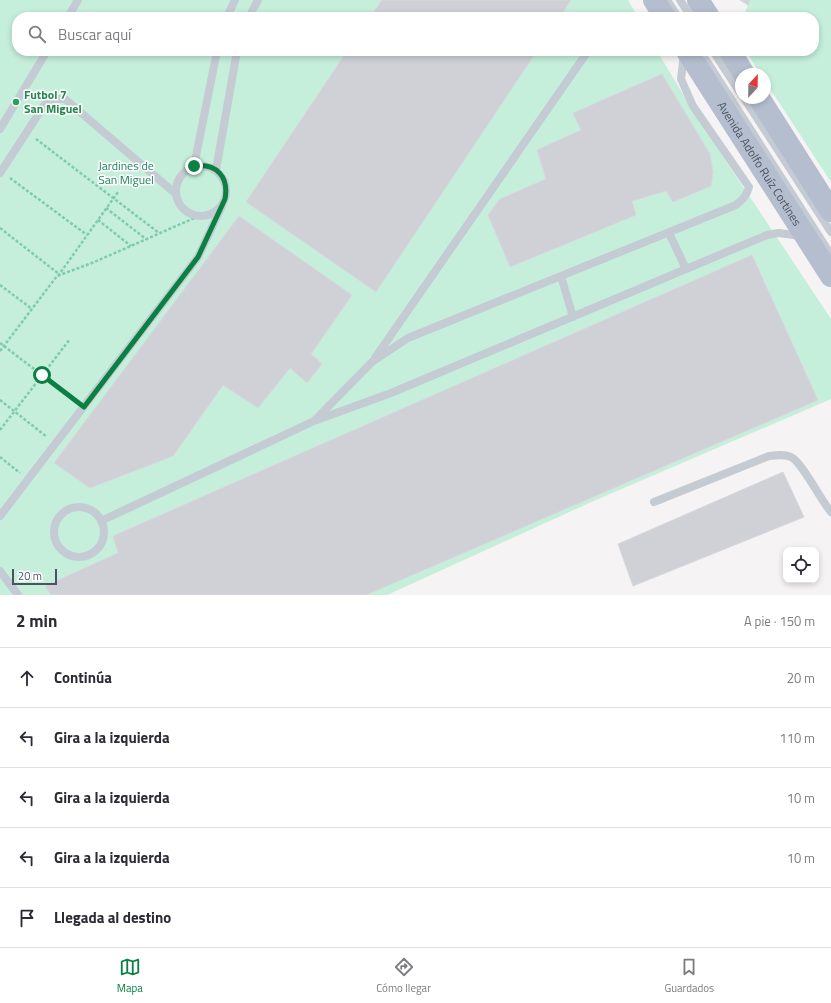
<!DOCTYPE html>
<html lang="es">
<head>
<meta charset="utf-8">
<style>
	body { margin:0; font-family:"Titillium Web",sans-serif; background:#f2f2f3; color:#2b2b33 }
	.controls { position:absolute; right:12px; bottom:12px; display:grid; overflow:hidden; border-radius:8px; box-shadow:0 2px 6px #0003 }
	.controls button { width:36px; height:36px; display:grid; place-items:center; padding:0; border:0; border-bottom:1px solid #e1e1e2; background:#fff; color:#2b2b33; font:20px sans-serif }
	.compass { position:absolute; left:735px; top:68px; width:36px; height:36px; border-radius:50%; background:#fff; box-shadow:0 2px 6px #0003; rotate:22deg }
	.scale { position:absolute; left:12px; bottom:10px; width:45px; box-sizing:border-box; padding-left:4px; border:2px solid #4b535f; border-top:0; font-size:11px; line-height:14px; white-space:nowrap; color:#4b535f; -webkit-text-stroke:3px #fff; paint-order:stroke }
	.stop { position:absolute; width:12px; height:12px; margin:-9px; border:3px solid #0b8043; border-radius:50%; background:#fff }
	.stop.end { background:#0b8043; border-color:#fff; box-shadow:0 1px 4px #0008 }
	.list { margin:0; padding:0; list-style:none }
	h2 { display:flex; justify-content:space-between; align-items:center; height:52px; margin:0; padding:0 16px; font-size:17px }
	h2 small { font-size:13px; font-weight:400; color:#7c7c81 }
	.list li { display:grid; grid-template-columns:26px 1fr auto; gap:12px; align-items:center; box-sizing:border-box; height:60px; padding:0 16px; border-top:1px solid #e1e1e2 }
	.list b { display:block; font-size:15px; white-space:nowrap }
	.list em { font-size:13px; font-style:normal; color:#7c7c81 }
	.icon { flex:none; width:22px; height:22px; fill:none; stroke:currentColor; stroke-width:2; stroke-linecap:round; stroke-linejoin:round }
	.map { position:relative; flex:none; width:831px; height:595px; overflow:hidden }
	.search { position:absolute; background:#fff; box-shadow:0 2px 6px #0003; left:12px; right:12px; top:12px; height:44px; display:flex; align-items:center; gap:10px; box-sizing:border-box; padding:0 14px; border-radius:16px; color:#7c7c81; font-size:15px }
	.sheet { height:352px; background:#fff }
	nav { display:flex; justify-content:space-around; align-items:center; box-sizing:border-box; height:56px; border-top:1px solid #e1e1e2; background:#fff; font-size:11px; color:#7c7c81 }
	nav a { display:grid; justify-items:center; gap:2px }
	nav .on { color:#0b8043 }
	.map>svg:first-child { display:block }
	.green { fill:#c5eedb }
	.building { fill:#d0d1d6; stroke:#d7d8dd }
	.lines { fill:none; stroke-linecap:round; stroke-linejoin:round }
	.path { stroke:#7ecbb0; stroke-width:2.5; stroke-dasharray:3 2; stroke-linecap:butt }
	.service { stroke:#c4cbd3; stroke-width:8 }
	.primary { stroke:#b4becf; stroke-width:22 }
	.route { stroke:#0b8043; stroke-width:5 }
	.leisure-dot { fill:#2e9e5b; stroke:#fff; stroke-width:1.5 }
	.labels { text-anchor:middle; stroke-width:3; stroke-linejoin:round; paint-order:stroke }
	.leisure-label { font-size:12px; font-weight:bold; fill:#27864d; stroke:#fff; text-anchor:start }
	.street-label { font-size:12px; fill:#4b535f; stroke:#fff }
	.park-label { font-size:12px; fill:#1d805b; stroke:#fff }
</style>
</head>
<body>
<div class="map">
<svg width="831" height="595" viewBox="0 0 831 595">
	<rect width="100%" height="100%" fill="#f5f3f3"/>
	<path class="green" d="M0 0H628L638 17H17V51H657L698 119 831 319V399L589 503 387 595H0Z
		M750 0H831V182L765 81V74H760L746 51H814V17H743Z"/>
	<path class="building" d="M382 0H571L560 17H370Z
		M740 0H750L748 5Z
		M347 51H537L376 292 246 202Z
		M662 74 710 154 713 172 711 186 673 202 666 191 632 201 636 215 510 267 488 215 500 199 546 179 537 150 581 130 573 113Z
		M239 216 352 295 311 354 322 364 307 383 290 368 258 408 223 385 173 456 90 488 54 463Z
		M752 255 818 400 366 595H51L45 586 118 553 113 536Z
		M783 472 804 517 633 586 618 544Z"/>
	<g class="lines">
		<path class="path" d="M36 139 159 233
			M10 178 87 235
			M106 208 146 239
			M98 220 131 246
			M0 228 59 274
			M58 276 118 192
			M0 285 32 309
			M0 343 76 401
			M0 351 57 276 92 263 199 216
			M0 400 47 437
			M0 430 70 339
			M0 457 20 473"/>
		<path class="service" d="M667 0 678 17
			M680 0 691 17
			M68 17 78 0
			M227 17 235 0
			M249 17 258 0
			M713 51 741 94
			M684 54 681 79 693 106 749 187C747 196 742 200 736 205L408 338 372 362 314 421 391 393 767 235 779 233 801 236
			M706 60 831 255
			M744 98 831 232
			M0 129 47 51
			M176 191a25 25 0 1 1 50 0a25 25 0 1 1-50 0Z
			M194 166 217 51
			M216 170 237 51
			M0 173 47 101 53 99H65L176 194
			M669 233 686 269
			M561 276 573 317
			M375 358 588 51
			M654 502 769 456C777 455 784 454 791 457 801 461 822 502 831 512
			M54 532a25 25 0 1 1 50 0a25 25 0 1 1-50 0Z
			M0 516 198 257 222 206
			M101 521 314 421
			M0 571 18 595"/>
		<g class="primary">
			<path d="M654 0 665 17"/>
			<path d="M698 0 709 17"/>
			<path id="s1" d="M687 51 831 276"/>
			<path d="M730 51 744 74"/>
			<path d="M759 98 831 211"/>
		</g>
	</g>
	<g class="lines">
		<path class="route" d="M42 375 84 407 198 257 225 199C229 177 217 163 194 166"/>
	</g>
	<circle class="leisure-dot" cx="16" cy="102" r="4"/>
	<g class="labels">
		<g class="leisure-label">
			<text x="24" y="99">Futbol 7<tspan x="24" dy="14">San Miguel</tspan></text>
		</g>
		<g class="street-label">
			<text dy="4" stroke="none"><textPath href="#s1" startOffset="134">Avenida Adolfo Ruíz Cortines</textPath></text>
		</g>
		<g class="park-label">
			<text x="126" y="170">Jardines de<tspan x="126" dy="14">San Miguel</tspan></text>
		</g>
	</g>
</svg>
<div class="controls">
<button><svg class="icon" aria-label="locate" viewBox="0 0 24 24"><circle cx="12" cy="12" r="6"/><path d="M12 2v4M12 18v4M2 12h4M18 12h4"/></svg></button>
</div>
<svg class="compass" viewBox="-18 -18 36 36"><path d="M0-13l5 13h-10z" fill="#e53935"/><path d="M0 13l5-13h-10z" fill="#7c7c81"/></svg>
<div class="scale">20 m</div>
<div class="stop" style="left:42px;top:375px"></div>
<div class="stop end" style="left:194px;top:166px"></div>
<div class="search"><svg class="icon" aria-label="search" viewBox="0 0 24 24"><circle cx="10" cy="10" r="6"/><path d="M15 15l6 6"/></svg>Buscar aquí</div>
</div>
<section class="sheet">
<h2>2 min<small>A pie · 150 m</small></h2>
<ul class="list">
<li><svg class="icon" aria-label="ahead" viewBox="0 0 24 24"><path d="M12 20V5M6 11l6-6 6 6"/></svg><div><b>Continúa</b></div><em>20 m</em></li>
<li><svg class="icon" aria-label="left" viewBox="0 0 24 24"><path d="M17 20v-9H6M10 6l-5 5 5 5"/></svg><div><b>Gira a la izquierda</b></div><em>110 m</em></li>
<li><svg class="icon" aria-label="left" viewBox="0 0 24 24"><path d="M17 20v-9H6M10 6l-5 5 5 5"/></svg><div><b>Gira a la izquierda</b></div><em>10 m</em></li>
<li><svg class="icon" aria-label="left" viewBox="0 0 24 24"><path d="M17 20v-9H6M10 6l-5 5 5 5"/></svg><div><b>Gira a la izquierda</b></div><em>10 m</em></li>
<li><svg class="icon" aria-label="arrive" viewBox="0 0 24 24"><path d="M6 21V4h12l-3 4 3 4H6"/></svg><div><b>Llegada al destino</b></div></li>
</ul>
</section>
<nav>
<a class="on"><svg class="icon" aria-label="map" viewBox="0 0 24 24"><path d="M3 6l6-2 6 2 6-2v14l-6 2-6-2-6 2zM9 4v14M15 6v14"/></svg>Mapa</a>
<a><svg class="icon" aria-label="directions" viewBox="0 0 24 24"><path d="M12 3l9 9-9 9-9-9zM9 14v-3h6M13 9l2 2-2 2"/></svg>Cómo llegar</a>
<a><svg class="icon" aria-label="saved" viewBox="0 0 24 24"><path d="M7 4h10v16l-5-4-5 4z"/></svg>Guardados</a>
</nav>
</body>
</html>
